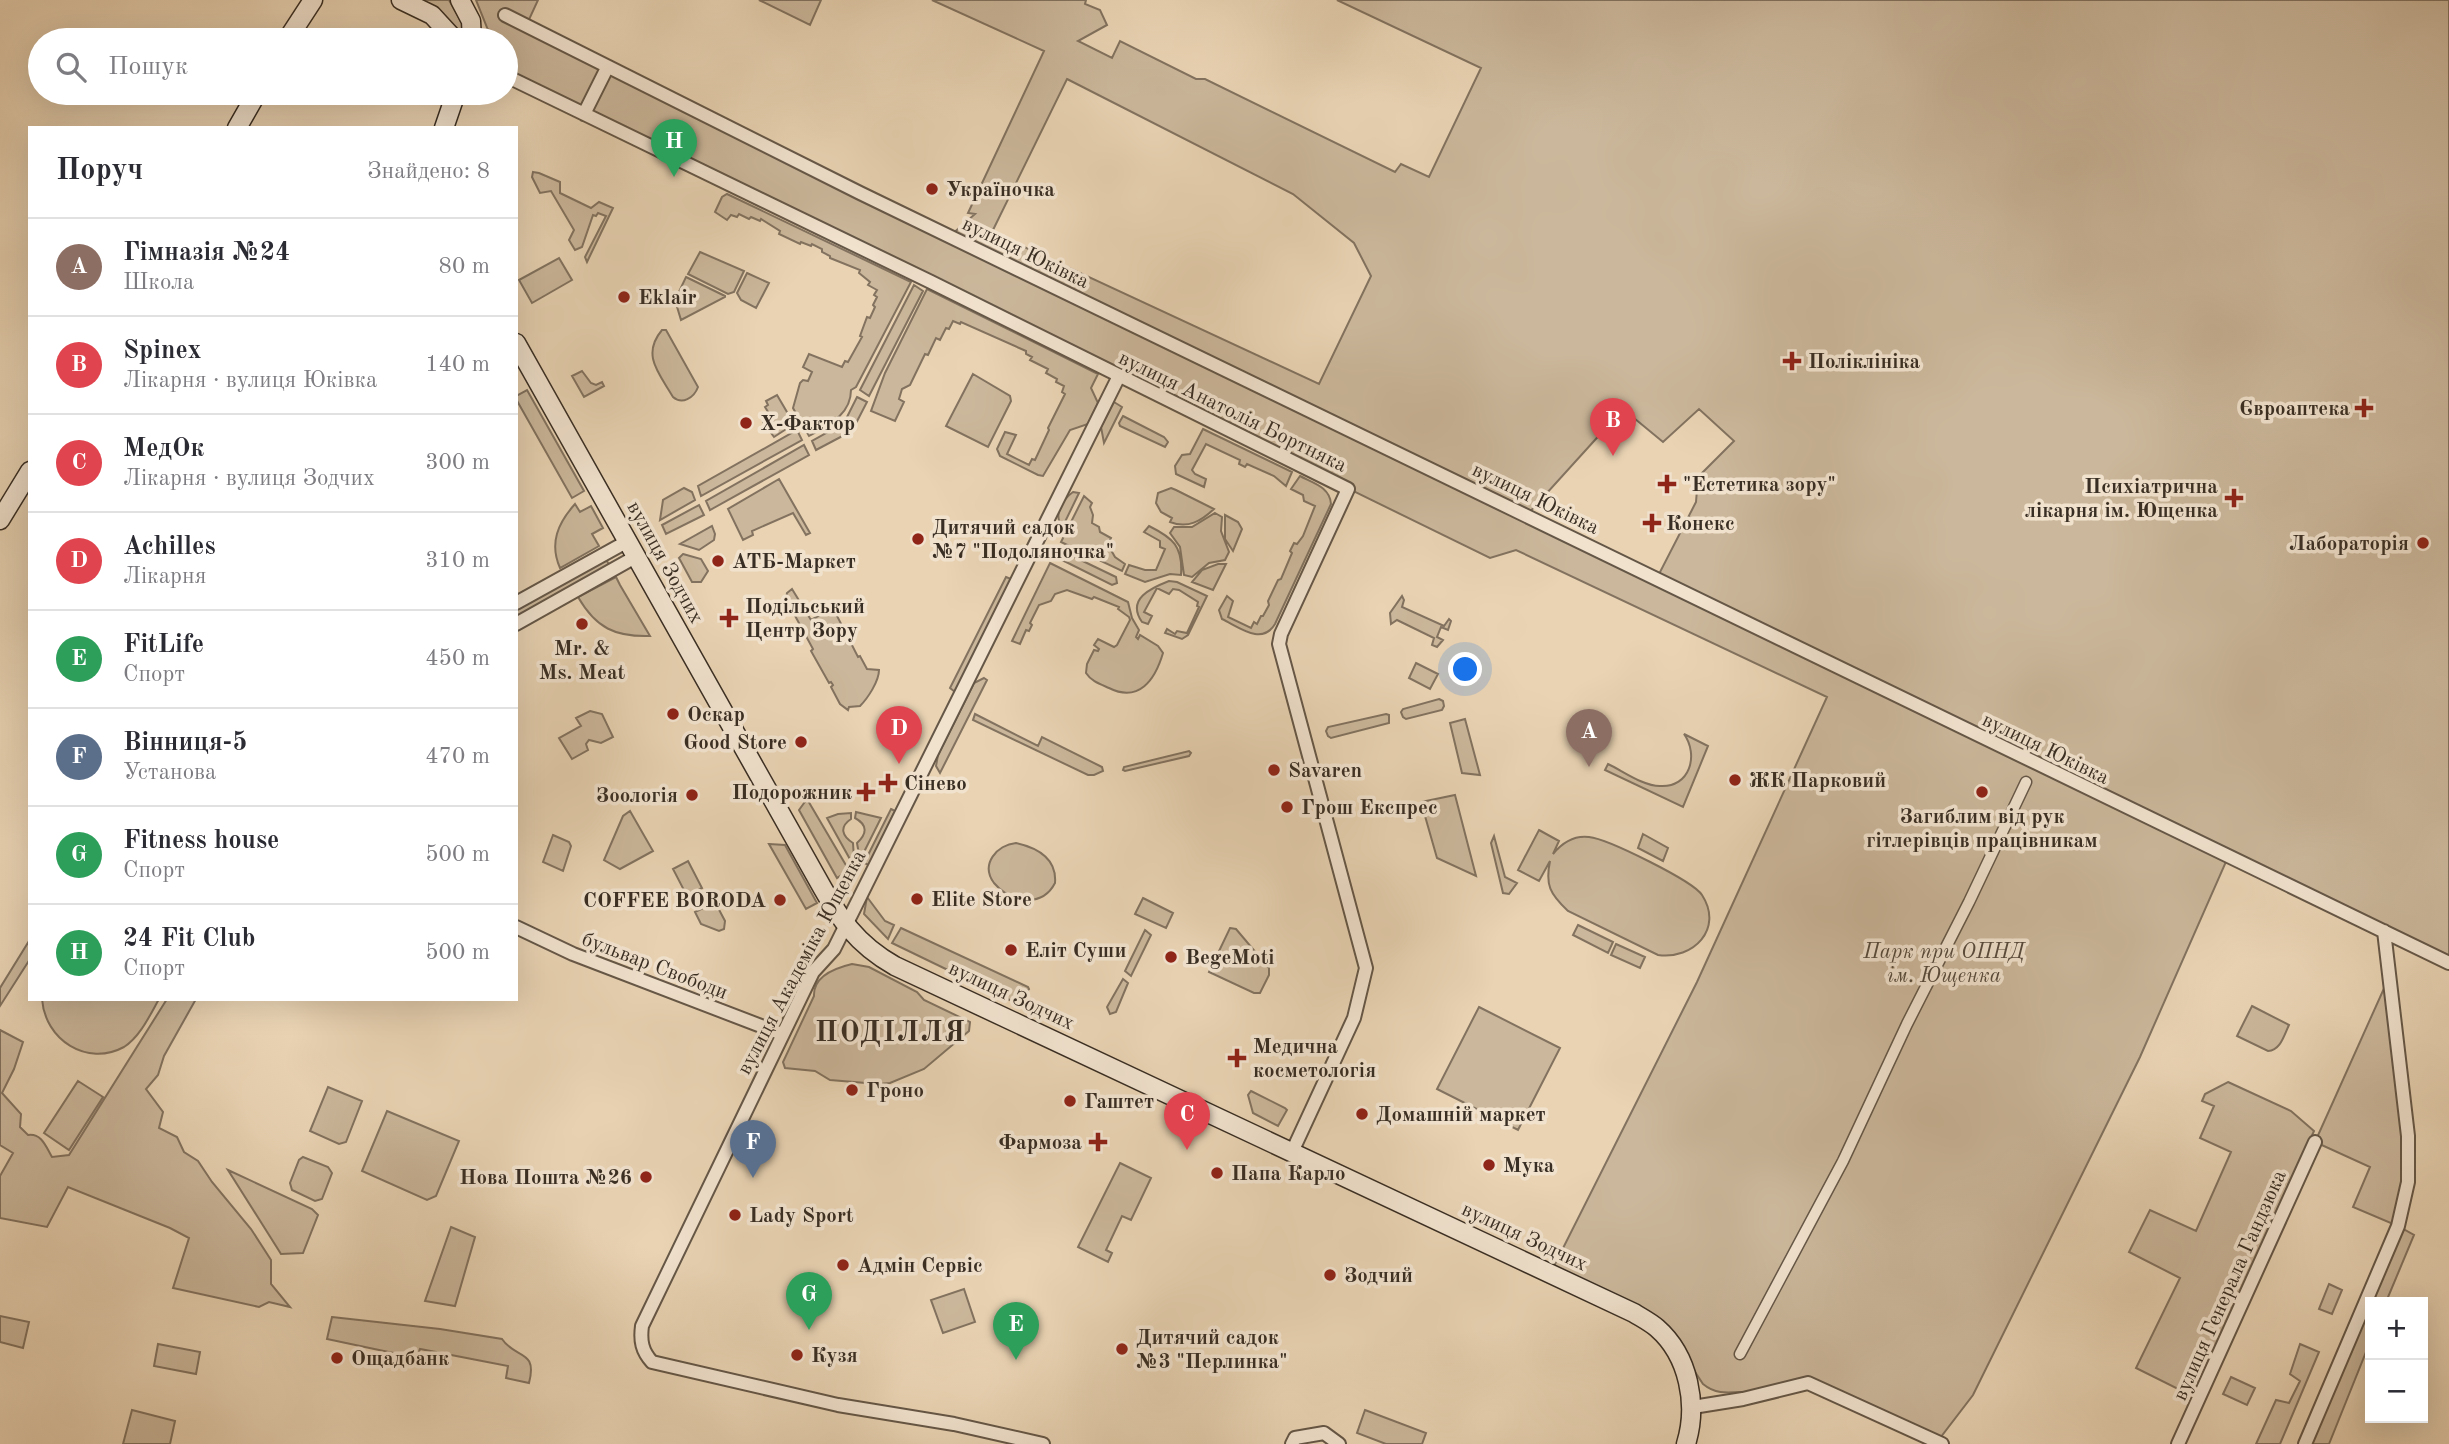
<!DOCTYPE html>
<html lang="uk">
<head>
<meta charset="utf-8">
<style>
	body { margin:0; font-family:"Old Standard TT",serif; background:#f7f7f7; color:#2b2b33 }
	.controls { position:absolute; right:21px; bottom:21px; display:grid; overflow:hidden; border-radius:0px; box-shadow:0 7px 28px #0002 }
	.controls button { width:63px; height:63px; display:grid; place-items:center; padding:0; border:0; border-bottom:2px solid #e1e1e2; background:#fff; color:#2b2b33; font:35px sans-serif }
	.you { position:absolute; left:1466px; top:670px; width:24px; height:24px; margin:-18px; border:5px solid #fff; border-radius:50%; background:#1a73e8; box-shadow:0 0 0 10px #1a73e833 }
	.badge { display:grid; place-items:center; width:46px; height:46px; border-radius:50%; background:#8f2418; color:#fff; font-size:23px; font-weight:700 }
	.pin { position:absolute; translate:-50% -58px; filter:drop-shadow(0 2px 4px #0008) }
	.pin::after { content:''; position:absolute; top:37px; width:24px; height:21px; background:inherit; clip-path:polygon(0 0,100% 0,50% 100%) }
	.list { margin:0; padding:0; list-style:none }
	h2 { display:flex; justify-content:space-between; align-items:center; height:91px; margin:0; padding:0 28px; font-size:30px }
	h2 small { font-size:23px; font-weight:400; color:#7c7c81 }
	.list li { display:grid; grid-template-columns:46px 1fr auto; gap:21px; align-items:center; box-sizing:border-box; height:98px; padding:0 28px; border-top:2px solid #e1e1e2 }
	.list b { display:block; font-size:26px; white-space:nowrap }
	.list p { margin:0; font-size:23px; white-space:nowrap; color:#7c7c81 }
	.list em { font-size:23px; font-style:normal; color:#7c7c81 }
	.icon { flex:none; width:38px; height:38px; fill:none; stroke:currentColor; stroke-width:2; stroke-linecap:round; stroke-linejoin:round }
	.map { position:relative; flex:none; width:2449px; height:1444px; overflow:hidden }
	.search { position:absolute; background:#fff; box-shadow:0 7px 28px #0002; left:28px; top:28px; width:490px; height:77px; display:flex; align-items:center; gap:18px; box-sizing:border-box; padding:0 24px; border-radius:38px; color:#7c7c81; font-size:26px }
	.panel { position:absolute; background:#fff; box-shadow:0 7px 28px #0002; left:28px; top:126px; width:490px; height:875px; border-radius:0px }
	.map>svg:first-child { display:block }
	.green { fill:#cbb79b; stroke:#82725f; stroke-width:2; fill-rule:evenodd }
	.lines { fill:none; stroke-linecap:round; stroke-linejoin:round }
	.pedestrian-casing { stroke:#655747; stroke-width:13 }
	.minor-casing { stroke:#655747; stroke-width:16 }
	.secondary-casing { stroke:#392e23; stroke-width:21 }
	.pedestrian { stroke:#f1e2ce; stroke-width:10 }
	.minor { stroke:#f1e2ce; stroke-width:12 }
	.secondary { stroke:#f1e2ce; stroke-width:18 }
	.poi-dot { fill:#8f2418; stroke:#f1e2ce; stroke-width:2.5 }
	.labels { text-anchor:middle; stroke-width:7; stroke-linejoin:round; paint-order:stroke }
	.poi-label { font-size:21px; font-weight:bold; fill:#392e23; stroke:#f1e2ce; text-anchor:start }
	.street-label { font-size:21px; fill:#392e23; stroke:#f1e2ce }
	.park-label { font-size:21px; font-style:italic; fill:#56493b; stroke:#f1e2ce }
	.district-label { font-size:28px; font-weight:bold; letter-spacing:2px; fill:#392e23; stroke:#f1e2ce }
</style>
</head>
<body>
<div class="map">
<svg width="2449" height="1444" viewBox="0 0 2449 1444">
	<rect width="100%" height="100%" fill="#e9d3b3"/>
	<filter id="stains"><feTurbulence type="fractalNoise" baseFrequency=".00286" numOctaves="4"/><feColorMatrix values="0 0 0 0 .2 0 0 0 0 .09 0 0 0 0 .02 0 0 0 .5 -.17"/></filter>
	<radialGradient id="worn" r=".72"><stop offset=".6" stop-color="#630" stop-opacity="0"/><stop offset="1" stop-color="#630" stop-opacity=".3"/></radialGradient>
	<path class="green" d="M411 0H449L463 25V32L461 34Z
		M476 0H538L526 26 950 236 975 214 968 213 1044 51 932 0H1086L1085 4 1100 10 1107 25 1078 41 1112 58 1120 41 1196 79H1205L1395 172 1401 164 1429 177 1481 68 1337 0H2449V963L2228 857 2140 1057 1973 1395 1937 1442 1808 1383 1743 1399 1741 1392C1726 1393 1715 1394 1703 1384L1663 1323 1554 1266 1697 982 1827 697 1516 550 1490 558 506 76V40H492ZM1067 79 1293 194 1354 243 1371 276 1319 384 992 232ZM1623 409 1663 442 1699 409 1734 441 1698 477 1696 502 1657 578 1527 515Z
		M759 0H821L810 25Z
		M533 172 539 173 560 182V193L591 208 599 202 613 208 587 262 585 257 606 216 598 213 596 216 593 215 582 247 575 250 569 240 574 230 551 191 540 193 532 177Z
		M727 194 911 282 856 387 851 390C851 415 828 425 809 436L793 408 800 383 803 380 808 381 812 372 803 367 809 354 842 367 845 361 848 362 862 337 860 336 867 317 870 318 875 307 873 305 877 297 874 295 877 290 868 285 870 282 859 273 860 270 830 258V256L822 252V249L812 244 811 246 801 242 800 244 779 234 780 231 761 219 760 221 751 217 749 219 739 214 737 217 731 215 727 220 715 212 722 197Z
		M700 252 744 271 734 292 728 294 688 274Z
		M559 258 572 280 532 303 519 280Z
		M747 273 769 283 756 308 741 300 737 293Z
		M686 277 725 296V297L681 320 675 300Z
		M914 285 923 291 869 396 860 390Z
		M927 289 1098 374 1091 388 1098 403 1088 424 1070 430 1043 476 1038 475 1000 456 997 449 1005 432 1016 435 1007 454 1029 465 1032 459 1035 460 1049 430 1048 428 1065 394 1062 392 1064 386 1056 382 1057 379 1046 373 1048 369 1030 360 1032 357 1026 354V351L961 322 960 324 953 321 949 329 946 328 940 340 936 338 928 355 925 354 910 385 902 389 899 399 904 402 895 421 871 411 885 373Z
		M662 330H666L698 387C694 398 682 405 673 397 659 373 641 355 662 330Z
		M582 371 591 383 596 385 602 382 604 386 584 397 572 376Z
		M973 374 1010 396 1011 401 988 447 946 426Z
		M527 390 584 491 572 498 516 399V396Z
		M777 395 794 424 774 437 763 422 764 418 770 415 765 407 768 405 766 401Z
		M857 397 867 402 852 431 816 450 812 441 844 423Z
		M1114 402 1122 407 1104 443 1101 427Z
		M1123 416 1164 437 1168 442 1165 447 1120 426 1119 423Z
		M1203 429 1292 472 1286 486 1274 476 1247 464 1245 467 1239 464 1240 460 1206 444 1192 470 1195 474 1206 479 1204 487 1176 474 1175 466 1182 455 1190 454Z
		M797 430 802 440 701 496 698 486Z
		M804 445 809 455 710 510 706 501Z
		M1300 476C1313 483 1330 487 1331 504L1275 624C1262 646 1239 627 1222 619L1219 610 1227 596 1233 601 1228 617 1251 628 1254 622 1257 624 1261 616H1263L1269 605 1268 601 1278 580 1281 579 1292 553 1290 551 1294 543 1297 544 1303 536 1315 506 1304 501 1303 495 1291 489Z
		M779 479 810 533 806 535 793 513 752 531 753 535 743 540 728 509Z
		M684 488 692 492 695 500 660 520 663 500Z
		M1171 488 1176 490 1214 509C1201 521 1188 529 1170 522L1172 518 1161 512 1156 503 1158 493Z
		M1073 492 1079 493 1063 526C1052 517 1063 499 1073 492Z
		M1084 496 1092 503 1090 507 1093 515 1092 523 1099 527 1100 532 1111 538 1108 545 1115 557 1125 564 1122 571 1061 542Z
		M575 504 580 512 591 506 603 528 592 534 599 546 560 568C549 543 558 523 575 504Z
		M699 505 704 515 666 534 662 525Z
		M1215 513 1222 517 1221 531 1229 552 1225 560 1209 563 1192 577 1184 575 1180 547 1170 533 1174 527H1192Z
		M1225 515 1238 522 1242 529 1233 551 1225 539Z
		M712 526 715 534 714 540 699 550 680 544Z
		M1149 526C1173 538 1183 546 1181 575L1170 574 1145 582 1125 574 1129 565 1145 570H1156L1165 549 1160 547V541L1144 532Z
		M1064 552 1116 577 1117 583 1112 585 1060 559 1059 553Z
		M603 554 612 570 516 624V603Z
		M683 554 701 559 708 571 701 582H692L679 558Z
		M1050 563 1128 602 1132 618 1139 630 1136 637 1138 639 1140 635 1158 646 1163 653C1155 680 1139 703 1109 688 1100 684 1091 681 1086 673L1087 664 1094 650 1098 651 1099 649 1094 645 1098 639 1114 647 1117 645 1130 620 1129 617 1118 609 1119 607 1094 597 1092 599 1067 590 1055 594 1051 601 1039 605 1030 623 1032 625 1029 631 1026 630 1020 644 1012 641Z
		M1218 564H1226L1213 590 1192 582 1202 570Z
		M616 577 620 585 650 636C615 637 596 628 578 597Z
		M1006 577 1011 579 955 692 950 688Z
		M1169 581 1177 582 1207 596 1188 635 1182 639 1165 633 1167 629 1175 634 1177 631 1187 633 1199 607 1197 606 1198 602 1179 590 1173 589 1169 594 1157 588 1144 612 1152 616 1148 624 1142 622C1126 599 1151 588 1169 581Z
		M792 589 811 620 833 608 858 657 860 656 867 669 879 670C879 681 868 698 860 706L849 707 848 710 840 704 831 687 833 685 831 682 829 683 811 651 813 649 786 599 787 593Z
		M1402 596 1404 600 1402 607 1444 626 1449 619 1451 621 1448 630 1441 627 1437 637 1443 640 1437 647 1432 645 1434 638 1397 620 1391 624 1390 613Z
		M1416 663 1438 674 1430 689 1409 678Z
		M984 678 987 680 940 773 936 766 938 755 974 683Z
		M1439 699 1443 701 1444 706 1442 710 1406 719 1403 717 1401 712 1403 709Z
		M590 711 602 714 613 737 601 743 589 740 586 744 588 750 572 759 559 738 581 726 576 718Z
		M975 714 1038 746 1042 737 1102 767 1103 771 1094 775H1088L973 720Z
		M1386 714 1389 715V723L1331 738 1328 736 1326 731 1328 727Z
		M1465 719 1480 775 1462 773 1450 723Z
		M1684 734 1708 746 1683 807 1605 770 1608 764C1623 771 1643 786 1660 786 1690 788 1699 755 1684 734Z
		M1189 751 1191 753 1189 756 1125 771 1123 770 1124 767Z
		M1455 795 1476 876 1437 858 1421 802Z
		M807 799 847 867 846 872 837 878 799 810Z
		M891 809 895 811 869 865 864 863Z
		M630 811 653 851 620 869 604 860 623 816Z
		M856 812 881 818 860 860 857 843C867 834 868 825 855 818Z
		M851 813V819C839 827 842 836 853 843L854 859 851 861 827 818 838 814Z
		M1539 830 1559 841 1553 854C1562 843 1573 835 1589 837 1608 839 1693 881 1702 895 1724 929 1693 960 1658 955L1568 911C1550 894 1545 885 1550 861L1539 881 1518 870Z
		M1643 834 1668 848 1663 861 1638 848Z
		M553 835 569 842 571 846 563 871 543 862Z
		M1494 836 1505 877 1517 883 1509 894 1503 893 1491 843Z
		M1016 843C1038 848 1057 859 1055 883 1042 908 1011 903 994 883 980 864 997 845 1016 843Z
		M769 844 785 845 817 903 806 909Z
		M688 861 702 888 687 896 673 869Z
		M867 897 885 921 894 925 888 939 864 914Z
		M1143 898 1173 913 1166 928 1135 914Z
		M715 902 725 921 724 929 719 931 701 924 695 912Z
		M1578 925 1613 942 1608 953 1573 935Z
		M901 928 1028 987 1029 989 1016 1003 892 943Z
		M1230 928 1236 929 1269 968V975L1260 993H1254L1209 972Z
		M1145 930 1151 935 1131 976 1125 971Z
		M29 941 30 959 0 1006V988Z
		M1616 944 1645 957 1640 968 1611 955Z
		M852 964 869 967 917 992 924 1000 970 1022 969 1031 924 1069 890 1083 878 1084 830 1080 815 1071 785 1068 783 1062 814 996C813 976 835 968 852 964Z
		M2390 975 2408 1136 2398 1226 2414 1235 2386 1302H2370V1342L2329 1444H2305L2398 1226 2353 1207 2370 1167 2315 1142Z
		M1123 979 1128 983 1116 1012 1110 1014 1107 1007Z
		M42 999H159C150 1015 140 1037 124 1047 87 1067 45 1040 42 999Z
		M167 999H196L164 1056 158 1075 146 1089 163 1112 159 1128 177 1137 184 1152 198 1161 212 1182 251 1229 271 1260V1284L290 1307 269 1302 259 1307 173 1288 189 1238 170 1228 68 1187 47 1227 0 1218V1176L13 1153 0 1145V1030L23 1042 14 1069 2 1093 21 1114 20 1127 28 1135C42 1133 46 1147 52 1157L69 1155Z
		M2252 1006 2289 1025C2284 1035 2281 1050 2268 1051L2237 1036Z
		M1479 1007 1560 1048 1518 1130 1437 1089Z
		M78 1081 103 1097 69 1150 44 1133Z
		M2228 1082 2291 1111 2314 1131 2194 1397 2136 1368 2180 1278 2129 1252 2150 1210 2196 1231 2231 1152 2200 1138 2214 1106 2202 1101 2205 1094Z
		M328 1087 362 1101 346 1142 339 1144 310 1131Z
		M1251 1091 1285 1108 1287 1110 1278 1126 1253 1113 1248 1095Z
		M387 1111 459 1141 436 1196 427 1200 362 1171Z
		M303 1157 328 1167 332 1173 322 1199 315 1201 292 1190 290 1183 299 1160Z
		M1120 1163 1151 1178 1131 1220 1122 1216 1106 1250 1112 1253 1108 1262 1078 1247Z
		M228 1170 312 1209 318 1215 303 1253 281 1254Z
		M451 1227 475 1237 455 1306 425 1301Z
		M2329 1284 2342 1290 2332 1314 2319 1309Z
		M964 1289 975 1322 943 1333 931 1300Z
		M0 1316 29 1322 23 1348 0 1342Z
		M332 1317 440 1329 502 1339C515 1359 538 1349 529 1383L506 1378 508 1366 420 1349 417 1358 327 1339Z
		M158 1344 200 1352 196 1374 154 1366Z
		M2300 1344 2319 1352 2280 1444H2256L2276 1400 2289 1403 2300 1381 2290 1374Z
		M2231 1377 2255 1388 2247 1405 2223 1394Z
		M132 1410 175 1421 170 1444H123Z
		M1365 1410 1426 1433 1422 1444H1386L1357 1433Z"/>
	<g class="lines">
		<g class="pedestrian-casing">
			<path id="pedestrian" d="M1740 1354 1843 1161 1907 1024 1969 902 2026 782"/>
		</g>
		<g class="minor-casing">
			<path id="minor" d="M505 15 860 193 2449 963
				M506 76 931 282 1348 489 1281 634 1279 644 1366 968 1354 1018 1292 1152
				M584 114 607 68
				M516 603 628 541
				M516 624 637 556
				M516 927 573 954 782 1034
				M1693 1407 1743 1399 1808 1383 1942 1444
				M1043 1444 954 1424 838 1405 652 1362C642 1351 640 1341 642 1326L813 972 834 949 1119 376
				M1292 1444 1295 1438 1324 1433 1339 1444
				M2178 1444 2315 1142
				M2305 1444 2398 1226 2408 1182V1136L2384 931"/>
		</g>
		<g class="secondary-casing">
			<path id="secondary" d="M401 0 432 15 455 40
				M460 0 471 21 472 40
				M287 40 313 0
				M237 128 257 93
				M444 128 456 93
				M516 343 818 880C839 918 856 944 895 966L1634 1313C1642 1318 1650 1322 1657 1328 1689 1356 1698 1405 1686 1444
				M0 520 30 471"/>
		</g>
		<use href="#pedestrian" class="pedestrian"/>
		<use href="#minor" class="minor"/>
		<use href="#secondary" class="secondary"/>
	</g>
	<g class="poi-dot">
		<circle cx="932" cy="189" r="7"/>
		<circle cx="624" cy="297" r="7"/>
		<path d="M1788.5 350.5h7v7h7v7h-7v7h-7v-7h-7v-7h7z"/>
		<path d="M2360.5 397.5h7v7h7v7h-7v7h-7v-7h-7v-7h7z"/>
		<circle cx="746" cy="423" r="7"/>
		<path d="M1663.5 473.5h7v7h7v7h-7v7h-7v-7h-7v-7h7z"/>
		<path d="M2230.5 487.5h7v7h7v7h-7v7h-7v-7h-7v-7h7z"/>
		<path d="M1648.5 512.5h7v7h7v7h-7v7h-7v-7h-7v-7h7z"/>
		<circle cx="918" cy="539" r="7"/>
		<circle cx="2423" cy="543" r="7"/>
		<circle cx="718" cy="561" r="7"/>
		<path d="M725.5 607.5h7v7h7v7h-7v7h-7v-7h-7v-7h7z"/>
		<circle cx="582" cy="624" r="7"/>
		<circle cx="673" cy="714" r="7"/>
		<circle cx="801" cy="742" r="7"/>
		<circle cx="1274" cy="770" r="7"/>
		<circle cx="1735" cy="780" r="7"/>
		<path d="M884.5 772.5h7v7h7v7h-7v7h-7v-7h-7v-7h7z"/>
		<path d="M862.5 781.5h7v7h7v7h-7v7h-7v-7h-7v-7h7z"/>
		<circle cx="1982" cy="792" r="7"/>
		<circle cx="692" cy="795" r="7"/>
		<circle cx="1287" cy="807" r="7"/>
		<circle cx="917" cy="899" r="7"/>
		<circle cx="780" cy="900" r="7"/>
		<circle cx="1011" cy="950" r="7"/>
		<circle cx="1171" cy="957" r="7"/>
		<path d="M1233.5 1047.5h7v7h7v7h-7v7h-7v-7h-7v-7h7z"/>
		<circle cx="852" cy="1090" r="7"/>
		<circle cx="1070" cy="1101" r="7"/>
		<circle cx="1362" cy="1114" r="7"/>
		<path d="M1094.5 1131.5h7v7h7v7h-7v7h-7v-7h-7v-7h7z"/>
		<circle cx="1489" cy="1165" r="7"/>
		<circle cx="1217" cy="1173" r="7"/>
		<circle cx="646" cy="1177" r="7"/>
		<circle cx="735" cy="1215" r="7"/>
		<circle cx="843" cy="1265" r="7"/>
		<circle cx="1330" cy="1275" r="7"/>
		<circle cx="1122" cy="1349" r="7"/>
		<circle cx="797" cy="1355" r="7"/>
		<circle cx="337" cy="1358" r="7"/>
	</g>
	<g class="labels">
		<g class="poi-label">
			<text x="946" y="196">Україночка</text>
			<text x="638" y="304">Eklair</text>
			<text x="1808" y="368">Поліклініка</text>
			<text x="2350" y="415" text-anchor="end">Євроаптека</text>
			<text x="760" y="430">X-Фактор</text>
			<text x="1683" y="491">"Естетика зору"</text>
			<text x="2218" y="493" text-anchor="end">Психіатрична<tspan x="2218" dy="24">лікарня ім. Ющенка</tspan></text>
			<text x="1666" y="530">Конекс</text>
			<text x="932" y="534">Дитячий садок<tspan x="932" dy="24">№7 "Подоляночка"</tspan></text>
			<text x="2409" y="550" text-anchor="end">Лабораторія</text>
			<text x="732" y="568">АТБ-Маркет</text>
			<text x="745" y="613">Подільський<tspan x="745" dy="24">Центр Зору</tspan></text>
			<text x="582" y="655" text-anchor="middle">Mr. &amp;<tspan x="582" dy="24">Ms. Meat</tspan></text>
			<text x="687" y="721">Оскар</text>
			<text x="787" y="749" text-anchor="end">Good Store</text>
			<text x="1288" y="777">Savaren</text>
			<text x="1749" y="787">ЖК Парковий</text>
			<text x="904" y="790">Сінево</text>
			<text x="852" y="799" text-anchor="end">Подорожник</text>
			<text x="678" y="802" text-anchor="end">Зоологія</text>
			<text x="1301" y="814">Грош Експрес</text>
			<text x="1982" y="823" text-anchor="middle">Загиблим від рук<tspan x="1982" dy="24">гітлерівців працівникам</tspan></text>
			<text x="931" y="906">Elite Store</text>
			<text x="766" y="907" text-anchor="end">COFFEE BORODA</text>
			<text x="1025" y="957">Еліт Суши</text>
			<text x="1185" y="964">BegeMoti</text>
			<text x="1253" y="1053">Медична<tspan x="1253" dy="24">косметологія</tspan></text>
			<text x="866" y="1097">Гроно</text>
			<text x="1084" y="1108">Гаштет</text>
			<text x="1376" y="1121">Домашній маркет</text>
			<text x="1082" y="1149" text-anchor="end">Фармоза</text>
			<text x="1503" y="1172">Мука</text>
			<text x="1231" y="1180">Папа Карло</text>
			<text x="632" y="1184" text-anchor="end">Нова Пошта №26</text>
			<text x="749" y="1222">Lady Sport</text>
			<text x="857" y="1272">Адмін Сервіс</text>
			<text x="1344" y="1282">Зодчий</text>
			<text x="1136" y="1344">Дитячий садок<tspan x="1136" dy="24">№3 "Перлинка"</tspan></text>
			<text x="811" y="1362">Кузя</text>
			<text x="351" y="1365">Ощадбанк</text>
		</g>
		<g class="street-label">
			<text transform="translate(1026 252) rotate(26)" y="7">вулиця Юківка</text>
			<text transform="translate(1233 411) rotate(26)" y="7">вулиця Анатолія Бортняка</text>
			<text transform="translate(1536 498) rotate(26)" y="7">вулиця Юківка</text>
			<text transform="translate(666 562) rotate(61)" y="7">вулиця Зодчих</text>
			<text transform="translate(2046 748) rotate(26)" y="7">вулиця Юківка</text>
			<text transform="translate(801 962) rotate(-62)" y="7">вулиця Академіка Ющенка</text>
			<text transform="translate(655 965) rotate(21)" y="7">бульвар Свободи</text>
			<text transform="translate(1012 995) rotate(25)" y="7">вулиця Зодчих</text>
			<text transform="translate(1525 1236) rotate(25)" y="7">вулиця Зодчих</text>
			<text transform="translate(2229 1285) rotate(-66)" y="7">вулиця Генерала Гандзюка</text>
		</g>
		<g class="park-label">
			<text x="1944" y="958">Парк при ОПНД<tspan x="1944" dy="24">ім. Ющенка</tspan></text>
		</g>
		<g class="district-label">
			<text x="891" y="1041">ПОДІЛЛЯ</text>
		</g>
	</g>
	<rect width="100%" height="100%" filter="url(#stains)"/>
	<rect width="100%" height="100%" fill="url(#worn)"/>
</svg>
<div class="controls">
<button>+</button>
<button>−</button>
</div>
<div class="you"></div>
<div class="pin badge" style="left:1589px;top:767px;background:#8d6e63">A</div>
<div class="pin badge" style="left:1613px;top:456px;background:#e0444e">B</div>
<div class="pin badge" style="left:1187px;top:1150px;background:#e0444e">C</div>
<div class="pin badge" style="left:899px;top:764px;background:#e0444e">D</div>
<div class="pin badge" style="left:1016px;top:1360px;background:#2e9e5b">E</div>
<div class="pin badge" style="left:753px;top:1178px;background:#5c6f8a">F</div>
<div class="pin badge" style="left:809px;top:1330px;background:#2e9e5b">G</div>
<div class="pin badge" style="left:674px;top:177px;background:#2e9e5b">H</div>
<div class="search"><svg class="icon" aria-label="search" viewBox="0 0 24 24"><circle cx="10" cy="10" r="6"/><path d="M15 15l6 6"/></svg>Пошук</div>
<section class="panel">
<h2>Поруч<small>Знайдено: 8</small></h2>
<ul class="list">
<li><span class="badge" style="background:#8d6e63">A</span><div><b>Гімназія №24</b><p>Школа</p></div><em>80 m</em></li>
<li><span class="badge" style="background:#e0444e">B</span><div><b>Spinex</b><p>Лікарня · вулиця Юківка</p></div><em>140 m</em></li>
<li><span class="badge" style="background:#e0444e">C</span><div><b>МедОк</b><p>Лікарня · вулиця Зодчих</p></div><em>300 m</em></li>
<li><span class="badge" style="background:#e0444e">D</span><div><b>Achilles</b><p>Лікарня</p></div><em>310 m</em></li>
<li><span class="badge" style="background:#2e9e5b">E</span><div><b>FitLife</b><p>Спорт</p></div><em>450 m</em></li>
<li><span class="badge" style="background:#5c6f8a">F</span><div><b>Вінниця-5</b><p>Установа</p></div><em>470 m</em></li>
<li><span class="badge" style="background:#2e9e5b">G</span><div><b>Fitness house</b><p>Спорт</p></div><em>500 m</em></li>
<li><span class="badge" style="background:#2e9e5b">H</span><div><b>24 Fit Club</b><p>Спорт</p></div><em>500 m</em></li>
</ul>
</section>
</div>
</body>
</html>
